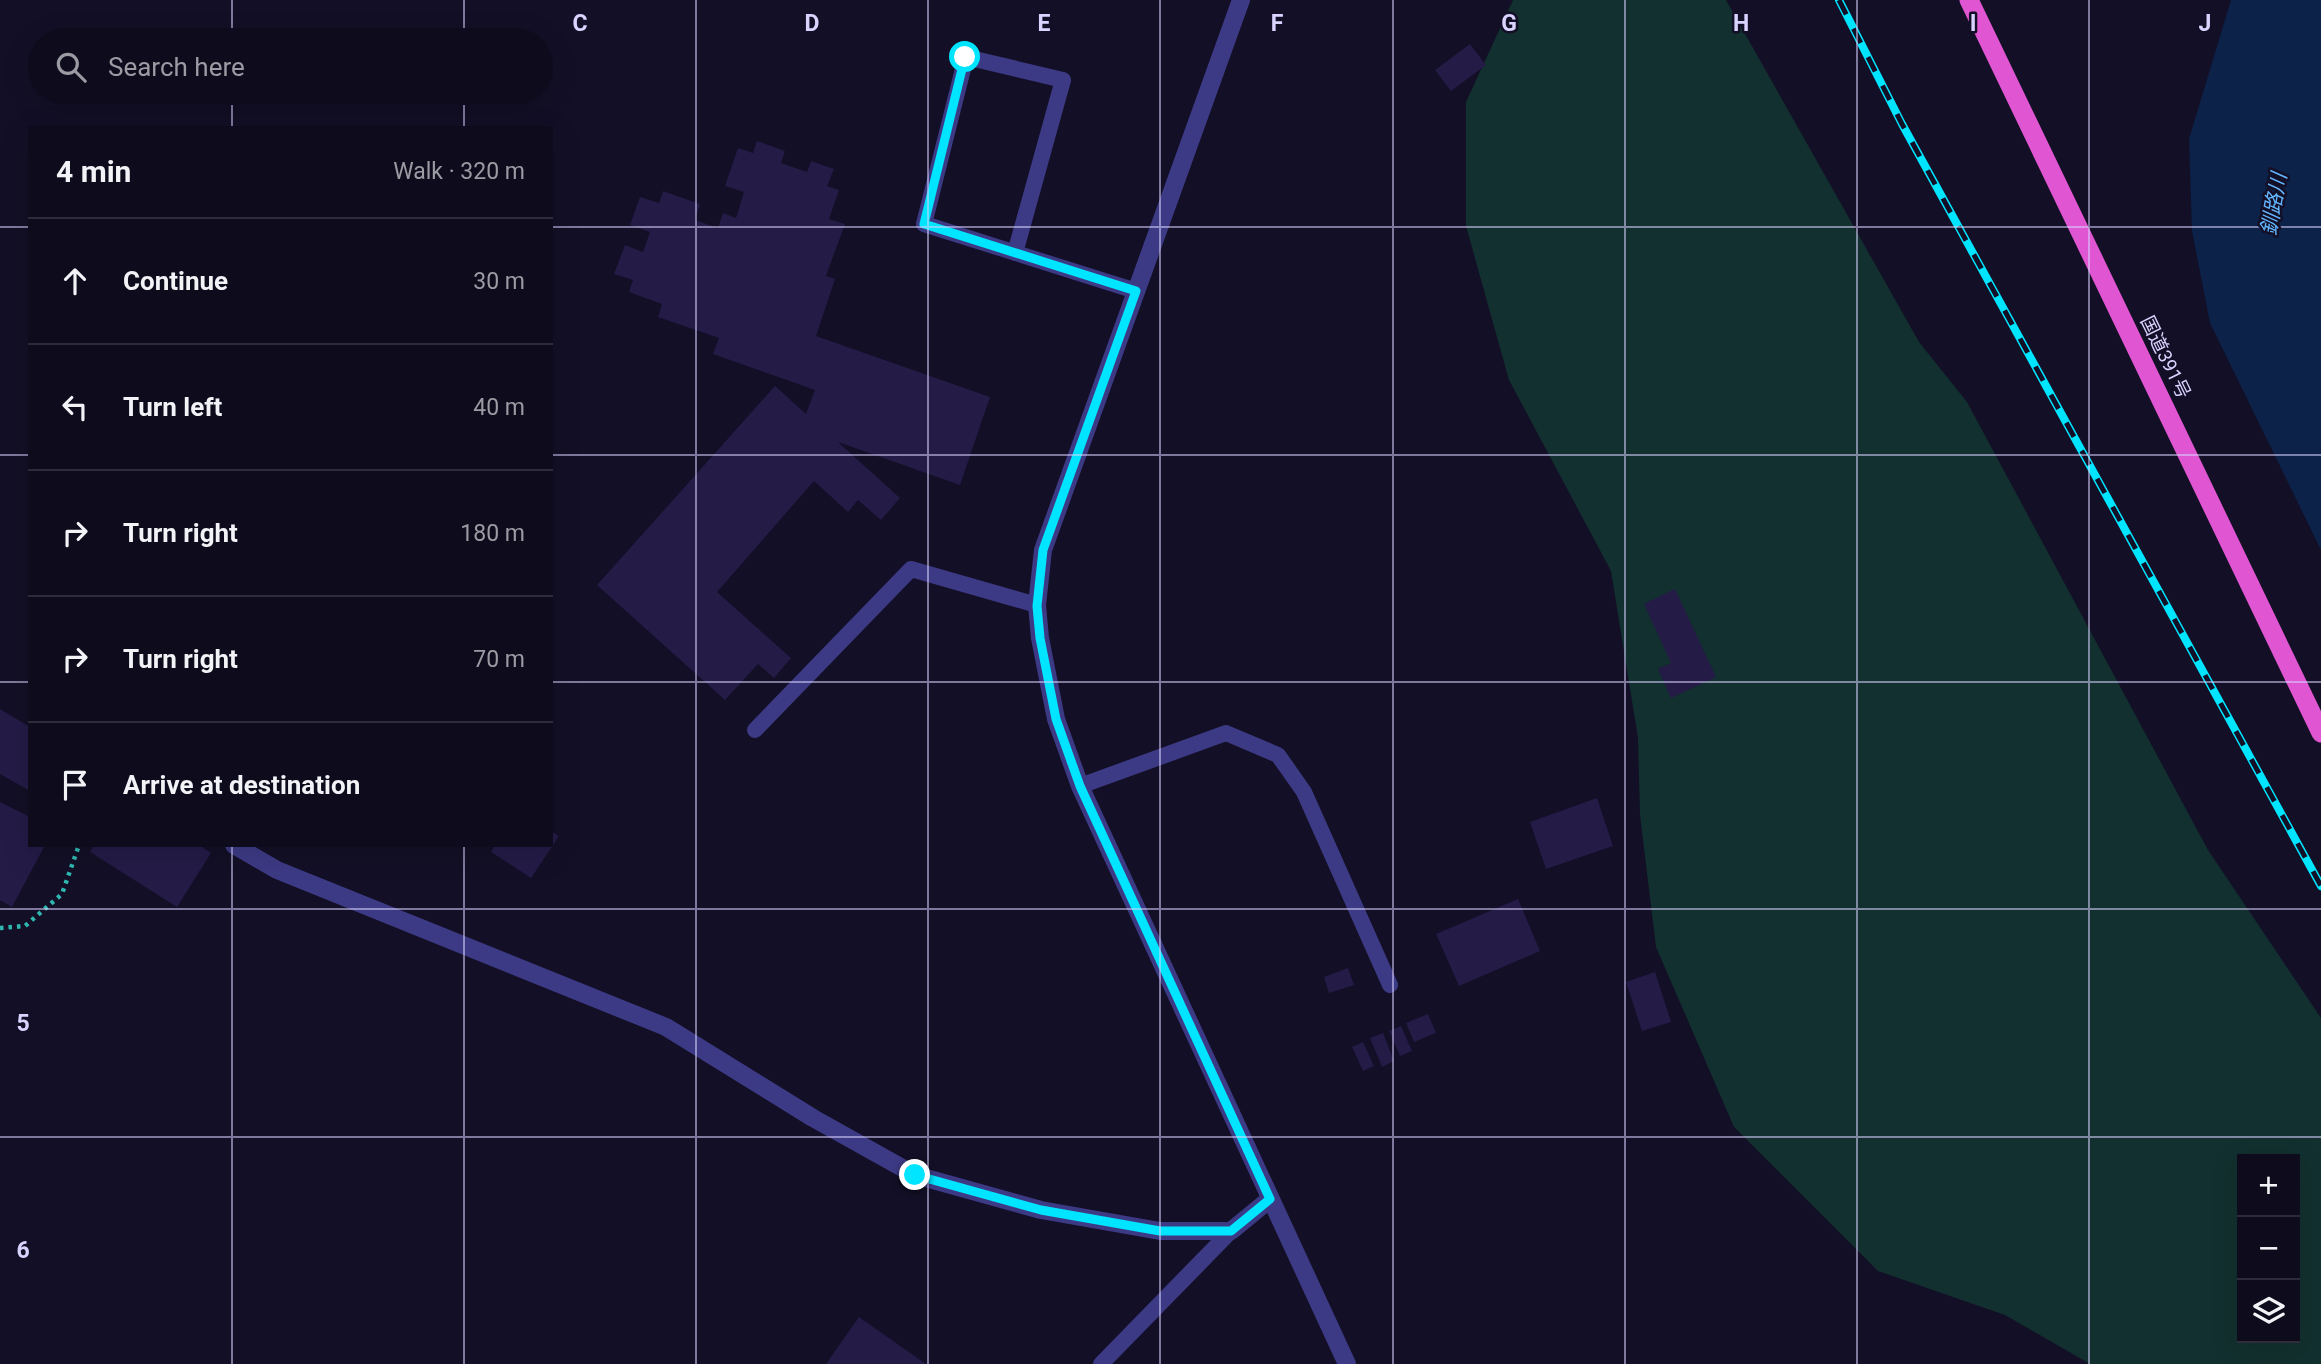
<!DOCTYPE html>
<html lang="en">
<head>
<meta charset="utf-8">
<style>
	body { margin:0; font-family:Roboto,"Noto Sans JP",sans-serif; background:#1c1929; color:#f1f3f6 }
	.controls { position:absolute; right:21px; bottom:21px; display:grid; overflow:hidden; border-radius:0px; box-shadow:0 7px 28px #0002 }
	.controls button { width:63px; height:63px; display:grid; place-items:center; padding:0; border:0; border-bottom:2px solid #2e2b3b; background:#0e0b1c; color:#f1f3f6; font:35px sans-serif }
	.stop { position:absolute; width:21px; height:21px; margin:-16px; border:5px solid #00e5ff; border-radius:50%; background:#fff }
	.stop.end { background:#00e5ff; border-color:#fff; box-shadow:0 2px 7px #0008 }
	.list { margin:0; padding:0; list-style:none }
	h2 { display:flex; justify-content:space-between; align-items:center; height:91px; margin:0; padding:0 28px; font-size:30px }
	h2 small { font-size:23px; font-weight:400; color:#9b9ba3 }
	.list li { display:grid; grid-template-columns:46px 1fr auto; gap:21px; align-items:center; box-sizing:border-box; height:126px; padding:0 28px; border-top:2px solid #2e2b3b }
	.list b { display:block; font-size:26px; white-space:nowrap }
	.list em { font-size:23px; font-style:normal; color:#9b9ba3 }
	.icon { flex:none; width:38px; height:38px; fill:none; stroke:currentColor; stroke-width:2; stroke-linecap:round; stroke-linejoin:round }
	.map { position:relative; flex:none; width:2321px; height:1364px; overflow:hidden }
	.search { position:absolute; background:#0e0b1c; box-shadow:0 7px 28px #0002; left:28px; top:28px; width:525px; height:77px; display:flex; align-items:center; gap:18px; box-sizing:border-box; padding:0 24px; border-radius:38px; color:#9b9ba3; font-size:26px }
	.panel { position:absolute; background:#0e0b1c; box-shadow:0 7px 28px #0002; left:28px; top:126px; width:525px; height:721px; border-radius:0px }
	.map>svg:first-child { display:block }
	.green { fill:#12302f; fill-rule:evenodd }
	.water { fill:#0c2248 }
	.building { fill:#241b47 }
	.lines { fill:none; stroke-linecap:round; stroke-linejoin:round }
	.path { stroke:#2fb8b0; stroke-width:4.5; stroke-dasharray:3.5 5; stroke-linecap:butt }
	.service { stroke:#3d3a85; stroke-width:16 }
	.minor { stroke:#3d3a85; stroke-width:18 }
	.tertiary { stroke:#3d3a85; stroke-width:18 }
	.trunk { stroke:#e055d1; stroke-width:19 }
	.rail-casing { stroke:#00e5ff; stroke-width:8 }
	.rail { stroke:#130f26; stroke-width:5; stroke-dasharray:16; stroke-linecap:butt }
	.route { stroke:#00e5ff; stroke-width:9 }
	.grid { fill:none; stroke:#d9d4ff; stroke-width:2; stroke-opacity:0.55 }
	.labels { text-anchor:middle; stroke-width:5; stroke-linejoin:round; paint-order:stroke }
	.street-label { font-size:19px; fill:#d9d4ff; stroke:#130f26 }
	.water-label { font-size:21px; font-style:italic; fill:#62b6ff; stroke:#130f26 }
	.grid-label { font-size:23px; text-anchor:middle; font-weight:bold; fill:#d9d4ff; stroke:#130f26; stroke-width:5; stroke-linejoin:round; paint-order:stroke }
</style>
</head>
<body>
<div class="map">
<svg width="2321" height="1364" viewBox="0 0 2321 1364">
	<rect width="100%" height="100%" fill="#130f26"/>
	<path class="green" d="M1513 0H1726L1919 342 1967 402 2208 850 2321 1018V1364H2090L2005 1315 1878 1271 1734 1127 1656 947 1640 815 1638 738 1611 571 1509 380 1466 226V102ZM2242 1159H2295V1338H2242Z"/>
	<path class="water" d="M2231 0H2321V550L2210 323 2192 231 2189 139Z"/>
	<path class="building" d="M1470 44 1486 65 1451 91 1435 70Z
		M757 141 785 151 781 163 807 172 811 161 834 169 827 186 839 190 829 219 845 224 826 276 835 279 816 336 990 397 960 485 838 442 900 498 881 520 858 500 848 512 814 481 717 592 791 658 774 678 758 664 725 700 597 585 775 386 806 414 815 390 713 354 719 338 658 317 662 304 629 292 633 280 614 274 625 245 643 252 650 232 630 225 640 197 659 203 663 191 700 204 695 220 718 228 723 213 736 218 744 192 725 186 738 148 753 153Z
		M1675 589 1716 677 1671 698 1658 669 1671 663 1644 604Z
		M0 709 30 727V791L0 774Z
		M1597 798 1613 846 1546 869 1530 822Z
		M0 802 30 817V845H45L12 907 0 900Z
		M551 831 559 836 531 878 491 852 495 845H551Z
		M94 845H199L211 853 177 907 90 852Z
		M1518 899 1540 951 1459 986 1436 934Z
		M1348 968 1354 985 1329 993 1324 977Z
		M1655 972 1671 1022 1642 1031 1626 982Z
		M1428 1014 1436 1033 1414 1042 1406 1023Z
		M1401 1026 1412 1051 1400 1056 1389 1031Z
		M1383 1033 1394 1061 1382 1067 1370 1038Z
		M1363 1042 1374 1066 1363 1071 1352 1047Z
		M859 1317 926 1364H826Z"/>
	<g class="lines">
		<path class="path" d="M0 928 25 926 62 894 79 845"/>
		<path class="service" d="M1015 253 1063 80 966 57 924 224 1136 291
			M755 730 911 569 1037 605
			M1080 786 1226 733 1278 755 1304 792 1390 985
			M1101 1364 1231 1231"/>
		<path class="minor" d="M234 845 277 870 666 1027 813 1118 915 1175 1041 1210 1160 1231H1231L1270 1199"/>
		<path class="tertiary" d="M1241 0 1043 550 1037 605 1040 638 1056 719 1080 786 1347 1364"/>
		<path class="trunk" d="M1969 0 2321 733"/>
		<g class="rail-casing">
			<path id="rail" d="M1839 0 1902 124 2321 886"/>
		</g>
		<use href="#rail" class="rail"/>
	</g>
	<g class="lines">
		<path class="route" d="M915 1175 1041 1210 1160 1231H1231L1270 1199 1080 786 1056 719 1040 638 1037 606 1043 550 1136 291 924 224 965 57"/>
	</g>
	<path class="grid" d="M232 0V40M464 0V40M696 0V1364M928 0V1364M1160 0V1364M1393 0V1364M1625 0V1364M1857 0V1364M2089 0V1364M232 93V128M464 93V128M0 227H30M551 227H2321M0 455H30M551 455H2321M0 682H30M551 682H2321M232 845V1364M464 845V1364M0 909H2321M0 1137H2321"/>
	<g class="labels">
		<g class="street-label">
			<text transform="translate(2166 357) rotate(64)" y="7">国道391号</text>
		</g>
		<g class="water-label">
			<text transform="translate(2274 204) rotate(-80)" y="7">釧路川</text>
		</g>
	</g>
	<g class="grid-label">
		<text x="580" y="31">C</text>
		<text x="812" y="31">D</text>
		<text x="1044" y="31">E</text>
		<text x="1277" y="31">F</text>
		<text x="1509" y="31">G</text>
		<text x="1741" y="31">H</text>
		<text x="1973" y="31">I</text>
		<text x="2205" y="31">J</text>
		<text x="23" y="1031">5</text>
		<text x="23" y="1258">6</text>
	</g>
</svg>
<div class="controls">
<button>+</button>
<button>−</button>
<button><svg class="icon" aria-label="layers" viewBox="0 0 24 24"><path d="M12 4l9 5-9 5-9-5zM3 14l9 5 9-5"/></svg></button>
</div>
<div class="stop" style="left:965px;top:57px"></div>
<div class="stop end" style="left:915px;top:1175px"></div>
<div class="search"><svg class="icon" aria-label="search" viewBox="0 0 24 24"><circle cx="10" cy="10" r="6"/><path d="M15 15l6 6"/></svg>Search here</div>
<section class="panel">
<h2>4 min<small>Walk · 320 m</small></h2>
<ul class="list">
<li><svg class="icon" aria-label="ahead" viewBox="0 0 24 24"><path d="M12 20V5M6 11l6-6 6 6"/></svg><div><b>Continue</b></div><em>30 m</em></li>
<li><svg class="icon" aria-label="left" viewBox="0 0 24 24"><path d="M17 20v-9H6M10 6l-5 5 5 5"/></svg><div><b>Turn left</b></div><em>40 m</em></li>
<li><svg class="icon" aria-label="right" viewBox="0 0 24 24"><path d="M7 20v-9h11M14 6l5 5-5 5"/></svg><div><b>Turn right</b></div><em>180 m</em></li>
<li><svg class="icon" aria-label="right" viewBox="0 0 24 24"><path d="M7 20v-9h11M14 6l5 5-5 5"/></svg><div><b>Turn right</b></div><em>70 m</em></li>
<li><svg class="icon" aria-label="arrive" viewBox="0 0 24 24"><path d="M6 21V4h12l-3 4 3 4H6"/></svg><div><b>Arrive at destination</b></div></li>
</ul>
</section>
</div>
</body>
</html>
